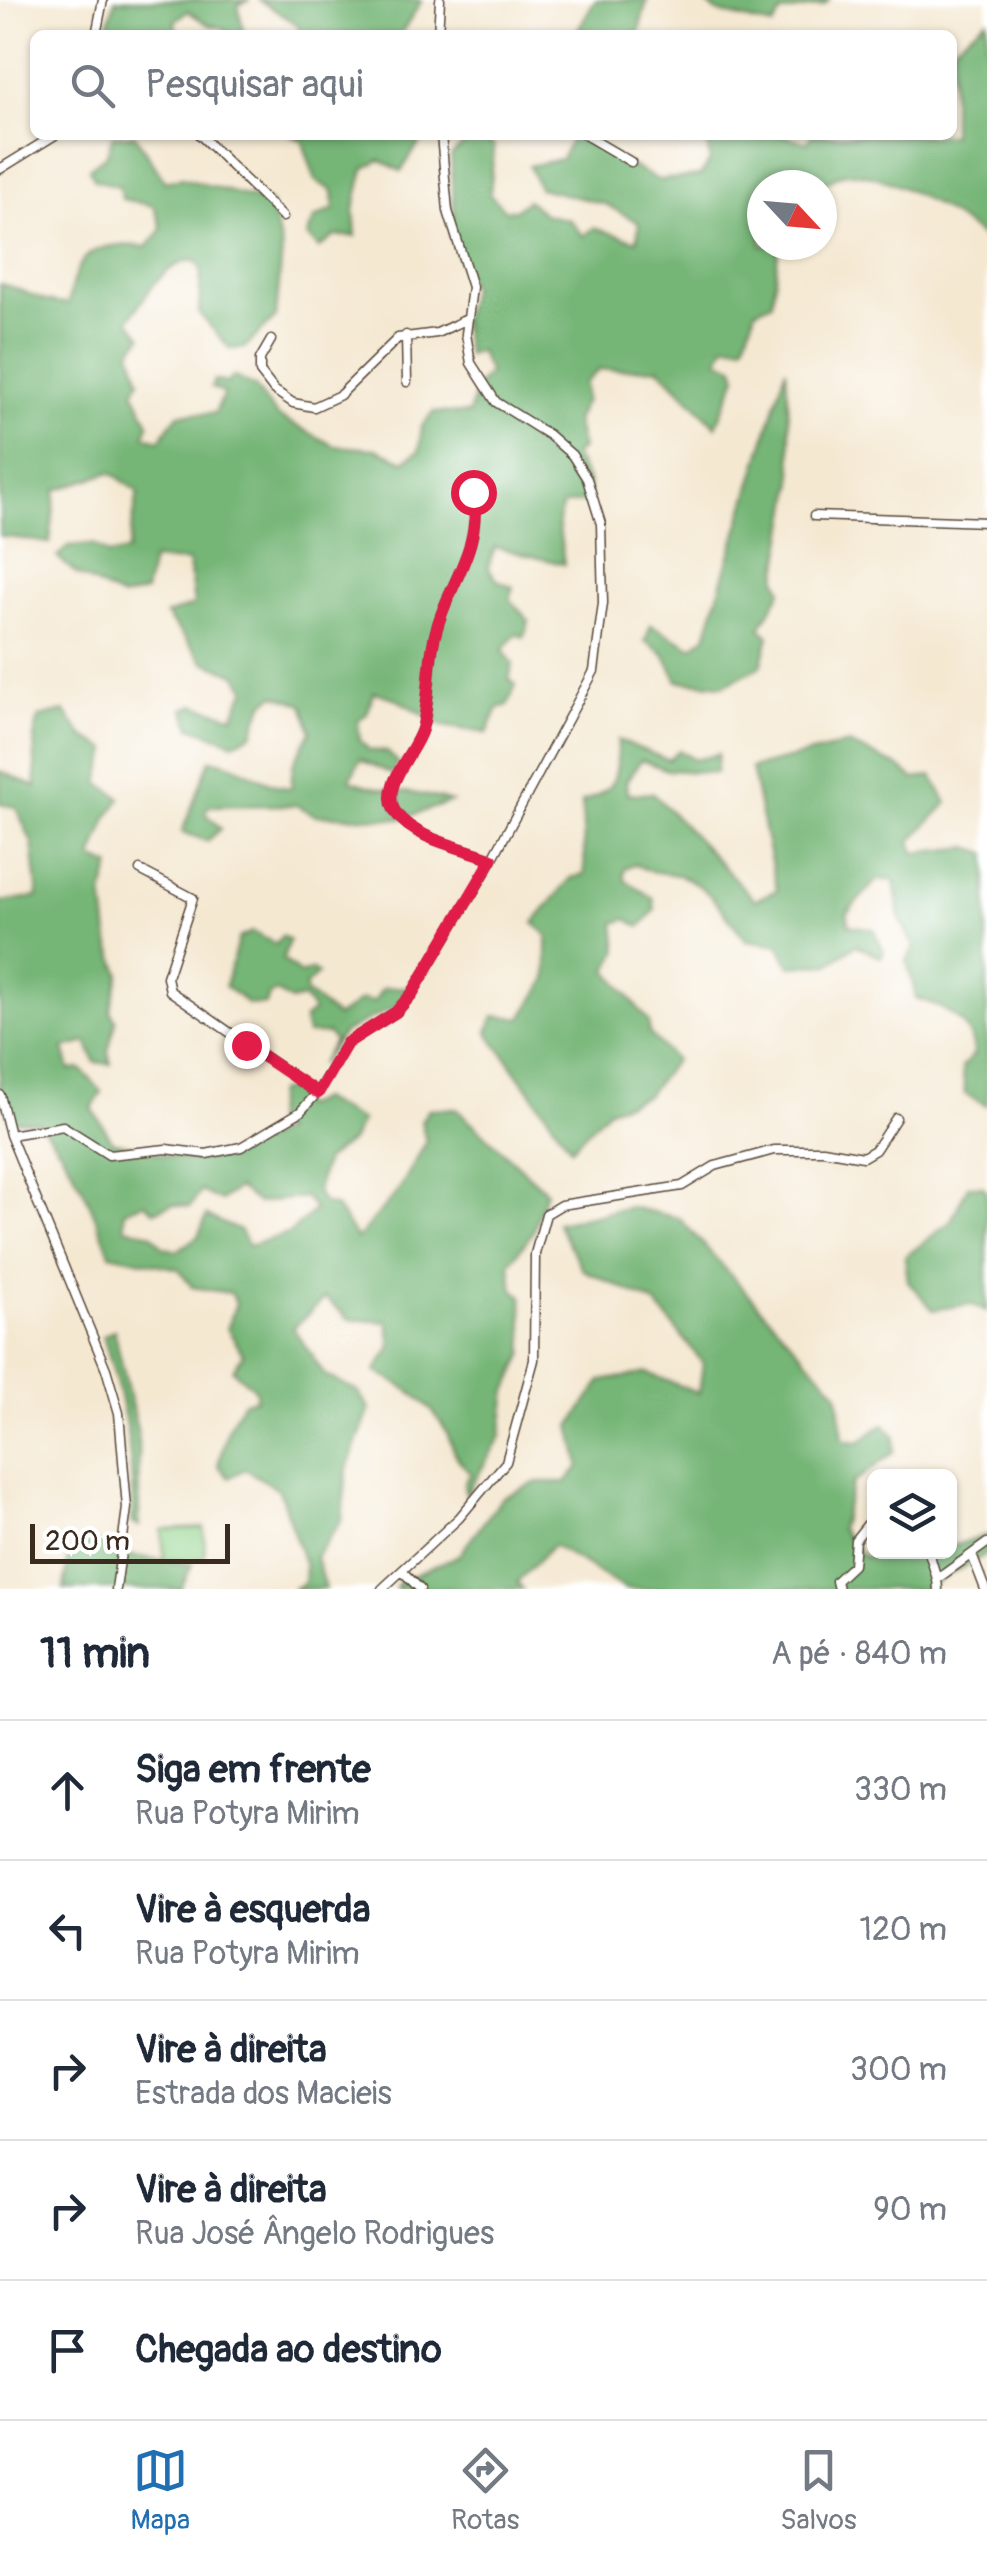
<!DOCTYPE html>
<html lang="pt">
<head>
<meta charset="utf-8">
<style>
	body { margin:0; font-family:Pangolin,sans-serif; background:#f6f6f7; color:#1f2937 }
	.controls { position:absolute; right:30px; bottom:30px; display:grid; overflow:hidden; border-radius:15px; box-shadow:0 2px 8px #0004 }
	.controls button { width:90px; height:90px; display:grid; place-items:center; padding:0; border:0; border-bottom:2px solid #e0e1e3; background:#fff; color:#1f2937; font:50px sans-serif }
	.compass { position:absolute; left:747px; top:170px; width:90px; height:90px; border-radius:50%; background:#fff; box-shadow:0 2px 8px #0004; rotate:116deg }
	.scale { position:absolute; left:30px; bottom:25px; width:200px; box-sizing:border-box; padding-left:10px; border:5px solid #3b2a1e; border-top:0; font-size:28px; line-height:35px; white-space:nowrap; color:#3b2a1e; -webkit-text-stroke:8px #fff; paint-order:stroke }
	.stop { position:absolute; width:30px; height:30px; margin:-22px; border:8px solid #e11d48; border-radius:50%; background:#fff }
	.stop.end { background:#e11d48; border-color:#fff; box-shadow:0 2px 10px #0008 }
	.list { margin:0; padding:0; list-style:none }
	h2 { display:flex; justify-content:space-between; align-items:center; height:130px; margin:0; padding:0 40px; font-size:42px }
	h2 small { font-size:32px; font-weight:400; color:#747a83 }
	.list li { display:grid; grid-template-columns:65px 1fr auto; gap:30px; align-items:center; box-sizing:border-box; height:140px; padding:0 40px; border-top:2px solid #e0e1e3 }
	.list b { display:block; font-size:38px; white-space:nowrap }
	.list p { margin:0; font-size:32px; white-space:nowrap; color:#747a83 }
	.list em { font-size:32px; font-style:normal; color:#747a83 }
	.icon { flex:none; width:55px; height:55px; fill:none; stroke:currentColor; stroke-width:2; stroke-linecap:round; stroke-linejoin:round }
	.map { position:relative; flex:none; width:987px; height:1589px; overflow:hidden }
	.search { position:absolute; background:#fff; box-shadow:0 2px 8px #0004; left:30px; right:30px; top:30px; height:110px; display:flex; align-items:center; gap:25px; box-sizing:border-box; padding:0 35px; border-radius:15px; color:#747a83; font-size:38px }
	.sheet { height:830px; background:#fff }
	nav { display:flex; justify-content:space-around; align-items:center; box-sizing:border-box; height:140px; border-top:2px solid #e0e1e3; background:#fff; font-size:28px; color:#747a83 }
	nav a { display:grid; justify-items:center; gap:5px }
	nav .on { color:#1f6fb2 }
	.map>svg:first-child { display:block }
	.green { fill:#90d38a; stroke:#667e54; stroke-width:2.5 }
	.forest { fill:#74b576; stroke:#58704a; stroke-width:2.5; fill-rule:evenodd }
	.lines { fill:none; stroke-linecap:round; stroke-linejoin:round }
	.minor-casing { stroke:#574639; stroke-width:11 }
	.minor { stroke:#fff; stroke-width:8 }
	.route { stroke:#e11d48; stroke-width:12 }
</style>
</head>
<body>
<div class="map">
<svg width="987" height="1589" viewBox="0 0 987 1589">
	<rect width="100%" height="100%" fill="#fff"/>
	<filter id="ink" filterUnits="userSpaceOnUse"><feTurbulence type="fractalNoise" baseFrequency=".01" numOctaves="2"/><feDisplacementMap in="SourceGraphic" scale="20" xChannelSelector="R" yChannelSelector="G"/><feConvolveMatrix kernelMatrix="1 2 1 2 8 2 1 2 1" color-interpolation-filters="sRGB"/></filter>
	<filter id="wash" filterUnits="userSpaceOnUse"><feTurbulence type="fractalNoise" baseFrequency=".0048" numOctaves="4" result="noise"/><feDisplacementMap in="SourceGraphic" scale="40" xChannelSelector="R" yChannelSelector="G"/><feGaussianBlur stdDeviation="2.25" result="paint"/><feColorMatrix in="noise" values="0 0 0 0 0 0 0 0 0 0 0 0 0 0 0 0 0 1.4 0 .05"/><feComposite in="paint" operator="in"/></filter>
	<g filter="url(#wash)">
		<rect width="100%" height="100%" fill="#f4e8d1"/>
		<path class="green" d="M204 1528 205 1558 164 1560 162 1530Z"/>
		<path class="forest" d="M115 0H250L238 5 244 35H227L224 28 209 25 187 11 175 21 177 35H105Z
			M259 0H421V2L400 35H299V26Z
			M595 0H647L638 35H596L578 29Z
			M702 0H829L824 5 781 13 773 26 717 12Z
			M987 20V241C954 215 889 171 847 173 837 174 828 183 818 185 801 188 779 185 762 185V245H779L772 302 756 310 744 345H725L719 360 734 366 737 377 716 426 659 368 599 370 584 383 585 400 575 421 582 448 574 455 589 484V501L563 505 558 521 564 564 495 547 488 567 497 580 513 587 510 599 529 621 524 637 516 634 503 650 513 664 509 679 516 685 508 705 498 708 487 733 443 726 394 698 374 692 367 714 358 720 360 740 369 750 387 752 398 762 392 774 360 759 350 780C386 794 415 789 451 802L401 819 315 815 296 805 209 806 205 812 221 829 207 841 182 832 210 760C240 761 261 786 291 788L293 764 311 731 303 704 275 695 263 704 253 733 234 743 191 727 184 709 195 705 233 716 246 689 236 674 204 662 166 615 194 605 189 562 152 560 145 592 122 598 78 575 57 557 68 546 93 544 109 555 128 551 138 492 111 472 56 490 50 543 0 536V284C26 289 41 304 68 304 77 249 96 241 147 247L162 229 154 206 122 199 119 186 95 180 89 168 107 154 113 135H135L165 182 182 178 270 203 282 249 276 317 244 348 230 349 199 313 201 269 193 260C163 263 145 297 129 320L142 336 131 351 140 380 134 392 149 423 145 436 160 440 178 414 215 413 224 393 211 387 214 380 227 383 233 376 255 387 277 416 335 446 376 449 404 461 419 451 422 426 433 412 469 414 477 386 489 373 479 351 467 355 461 321 471 289 450 235 454 212 451 156 473 135 494 146 490 194 504 210H515L527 200 544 214 570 220 583 236 594 228 637 241 639 223 605 204 539 188 529 166 561 159 573 135 658 180 700 176 710 161 706 135H784L807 143 812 135H952V47Z
			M290 135H425L401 171 380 160 364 169 354 210 356 236H335L319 248 307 236 315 218 334 209 333 191 316 181 302 140Z
			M786 368 793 485 777 578 782 590 760 628 769 636 761 666 724 685 678 681 664 654 645 641 651 625 692 647 706 636Z
			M64 711 83 736 108 750 99 783 121 798 107 818 92 858 111 866 103 893 109 943 120 973 110 1011 116 1021 108 1051 111 1064 95 1062 87 1042 64 1048 70 1070 81 1069 102 1092 92 1108 113 1142C139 1145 165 1158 191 1160 222 1163 257 1144 283 1131L273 1121 277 1092 294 1087 297 1104 305 1106 320 1099 361 1121 352 1140 325 1160 316 1192 323 1203 336 1207 357 1239 399 1190 426 1142 421 1121 429 1109 456 1108 546 1191 533 1232 510 1263 513 1289 522 1296 524 1353 507 1391 501 1436 466 1495 464 1484 471 1473C453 1456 456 1453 447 1433 431 1401 405 1387 375 1371L391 1348 388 1322 349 1319 325 1298 293 1328 325 1375 357 1391 370 1409 347 1469 342 1519 316 1557 325 1589H292L304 1583 305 1566 279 1490 245 1469 229 1478 218 1465 228 1428 243 1402 256 1399V1390L233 1370 243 1354 227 1328 236 1304 230 1293 192 1287 179 1269 110 1254C92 1205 73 1161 38 1122L10 1120 0 1089V902L38 897 32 843 16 807 0 804V771L36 787 34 737 39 717ZM238 1188 258 1203 305 1197 315 1210 290 1233 248 1246 240 1231 207 1216 198 1236 177 1251 163 1247 152 1234 125 1228 124 1211 144 1203 154 1211 173 1204 190 1207 201 1191 221 1201Z
			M618 740 668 760 679 750 695 760 718 754 716 773 667 770 641 760 626 781 627 794 653 793 755 900 777 890 751 768 849 744 898 766 914 779 932 776 947 803 911 841 915 853 969 847 987 853V1106L965 1094 962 1067 974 1054C972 1020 946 1008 916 998L907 961 914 947 900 919 894 880H877L847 913 849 925 873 929 884 951 881 957 856 945 829 964 790 966 779 945 746 940C727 917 704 877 671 874 655 872 649 872 634 864L624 869 625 880 653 898 655 910 640 927 626 919 615 923 618 951 608 970 649 1022V1033L675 1060 646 1096 609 1109 571 1148 488 1032 494 1016 522 1018 547 979V935L534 923 571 878 585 874 582 802C620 788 616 777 618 740Z
			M252 932 276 944 282 936 289 940 283 959 300 974 312 970 318 974 306 985V993L337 1017 361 1000 374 1002 383 988 407 987 418 974 398 1005 343 1033 320 1065 334 1041 328 1034H307L304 1019 313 1011 303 998 291 1001 277 992 269 995 266 1005 248 1004 225 986 239 938Z
			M968 1186H982L987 1191V1311L970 1304 933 1310 908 1281 905 1257 950 1222Z
			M630 1207 679 1218 838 1393 843 1440 859 1442 884 1424 895 1436 894 1452 853 1483 840 1529 864 1557 950 1552V1547L987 1535V1554L923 1589H625L553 1545 517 1582 523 1589H396L399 1582 459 1555 502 1498 537 1482H566L580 1466 571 1426 601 1381 647 1373 699 1393 703 1363 655 1303 583 1270 557 1223Z
			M114 1330 138 1434 139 1526 132 1523C134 1451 125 1405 103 1336Z
			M80 1544H117V1554L192 1564 181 1589H64L68 1558Z"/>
	</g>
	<g filter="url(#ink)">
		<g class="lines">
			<g class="minor-casing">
				<path id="minor" d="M96 35 103 0
					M438 35 440 0
					M200 135 283 217
					M585 135 631 162
					M0 169 55 135
					M406 335 407 382
					M271 340 260 359V372L274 390 293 403 314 407 340 395 398 338 437 333 467 319
					M473 492C484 553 442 589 433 645 428 673 430 702 422 729 415 753 378 788 396 813 415 840 463 847 492 859
					M814 516 987 522
					M140 870 193 898 167 977 170 991 317 1093
					M0 1095 10 1135 106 1369 119 1413 127 1508 116 1589
					M10 1135 63 1126 109 1155 166 1149 206 1154 241 1147 300 1112 317 1093 347 1043 396 1012 412 994 487 869 594 671 603 603 601 524 587 479 572 455 549 435 496 402 471 363 466 334 472 287 448 211 441 135
					M929 1552 937 1579
					M972 1555 985 1589
					M402 1571 420 1589
					M382 1589 459 1518 506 1462 534 1360 535 1254 546 1214 561 1205 682 1186 715 1166 774 1150H823L863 1157 875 1150 896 1118
					M838 1589 836 1581 853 1565 855 1540 874 1516
					M938 1589 937 1579 987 1543"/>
			</g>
			<use href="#minor" class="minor"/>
		</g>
	</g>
	<g class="lines" filter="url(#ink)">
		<path class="route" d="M246 1045 318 1093 347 1043 396 1012 412 994 492 859C463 847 415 840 396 813 378 787 415 753 422 729 429 702 428 673 433 645 442 590 484 552 473 492"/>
	</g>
</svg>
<div class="controls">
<button><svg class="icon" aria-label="layers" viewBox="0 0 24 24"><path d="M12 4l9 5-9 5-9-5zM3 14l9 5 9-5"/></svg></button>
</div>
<svg class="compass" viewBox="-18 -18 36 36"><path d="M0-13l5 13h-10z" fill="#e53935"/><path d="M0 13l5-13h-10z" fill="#747a83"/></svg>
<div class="scale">200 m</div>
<div class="stop" style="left:473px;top:492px"></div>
<div class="stop end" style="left:246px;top:1045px"></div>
<div class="search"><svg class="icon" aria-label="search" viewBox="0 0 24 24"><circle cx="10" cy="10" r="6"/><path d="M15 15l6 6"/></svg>Pesquisar aqui</div>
</div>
<section class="sheet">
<h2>11 min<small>A pé · 840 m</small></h2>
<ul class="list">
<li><svg class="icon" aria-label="ahead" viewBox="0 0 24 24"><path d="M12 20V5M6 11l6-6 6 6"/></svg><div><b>Siga em frente</b><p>Rua Potyra Mirim</p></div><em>330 m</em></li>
<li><svg class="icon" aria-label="left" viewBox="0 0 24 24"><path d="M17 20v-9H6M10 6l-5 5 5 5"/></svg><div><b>Vire à esquerda</b><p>Rua Potyra Mirim</p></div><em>120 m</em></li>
<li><svg class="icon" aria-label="right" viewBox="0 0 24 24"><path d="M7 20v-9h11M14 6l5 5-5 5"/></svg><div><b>Vire à direita</b><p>Estrada dos Macieis</p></div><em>300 m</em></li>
<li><svg class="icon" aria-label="right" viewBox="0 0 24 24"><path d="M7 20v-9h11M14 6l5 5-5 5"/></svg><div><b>Vire à direita</b><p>Rua José Ângelo Rodrigues</p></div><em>90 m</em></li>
<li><svg class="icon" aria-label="arrive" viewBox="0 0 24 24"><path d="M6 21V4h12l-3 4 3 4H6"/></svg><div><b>Chegada ao destino</b></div></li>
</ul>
</section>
<nav>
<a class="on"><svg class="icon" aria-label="map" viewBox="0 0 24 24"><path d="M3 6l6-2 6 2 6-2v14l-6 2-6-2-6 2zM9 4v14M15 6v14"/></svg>Mapa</a>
<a><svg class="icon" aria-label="directions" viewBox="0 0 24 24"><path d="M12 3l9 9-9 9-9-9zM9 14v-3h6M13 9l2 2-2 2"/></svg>Rotas</a>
<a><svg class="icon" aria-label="saved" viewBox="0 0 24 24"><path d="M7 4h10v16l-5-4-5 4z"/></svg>Salvos</a>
</nav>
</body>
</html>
